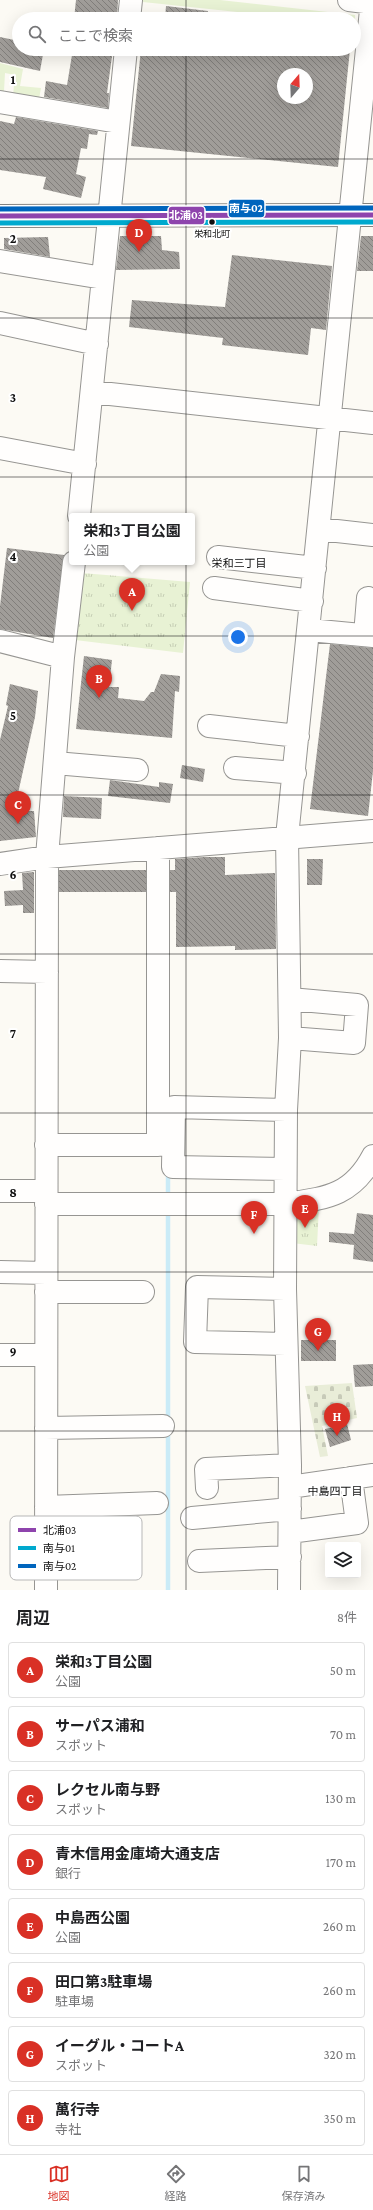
<!DOCTYPE html>
<html lang="ja">
<head>
<meta charset="utf-8">
<style>
	body { margin:0; font-family:"Crimson Pro","Noto Sans JP",serif; background:#f2f2f2; color:#202124 }
	.controls { position:absolute; right:12px; bottom:12px; display:grid; overflow:hidden; border-radius:4px; box-shadow:0 4px 16px #0002 }
	.controls button { width:36px; height:36px; display:grid; place-items:center; padding:0; border:0; border-bottom:1px solid #e0e0e0; background:#fff; color:#202124; font:20px sans-serif }
	.compass { position:absolute; left:277px; top:68px; width:36px; height:36px; border-radius:50%; background:#fff; box-shadow:0 4px 16px #0002; rotate:19deg }
	.you { position:absolute; left:238px; top:637px; width:14px; height:14px; margin:-10px; border:3px solid #fff; border-radius:50%; background:#1a73e8; box-shadow:0 0 0 6px #1a73e833 }
	.badge { display:grid; place-items:center; width:26px; height:26px; border-radius:50%; background:#d93025; color:#fff; font-size:13px; font-weight:700 }
	.pin { position:absolute; translate:-50% -33px; filter:drop-shadow(0 1px 2px #0008) }
	.pin::after { content:''; position:absolute; top:21px; width:14px; height:12px; background:inherit; clip-path:polygon(0 0,100% 0,50% 100%) }
	.popup { position:absolute; left:69px; top:513px; width:126px; height:52px; box-sizing:border-box; display:grid; place-content:center; border-radius:4px; background:#fff; filter:drop-shadow(0 1px 3px #0005); font-size:13px; white-space:nowrap; color:#757577 }
	.popup b { font-size:15px; color:#202124 }
	.popup::after { content:''; position:absolute; left:50%; top:100%; margin-left:-8px; border:8px solid transparent; border-top-color:#fff }
	.list { margin:0; padding:0; list-style:none }
	h2 { display:flex; justify-content:space-between; align-items:center; height:52px; margin:0; padding:0 16px; font-size:17px }
	h2 small { font-size:13px; font-weight:400; color:#757577 }
	.list li { display:grid; grid-template-columns:26px 1fr auto; gap:12px; align-items:center; box-sizing:border-box; height:56px; margin:0 8px 8px; padding:0 8px; border:1px solid #e0e0e0; border-radius:4px }
	.list b { display:block; font-size:15px; white-space:nowrap }
	.list p { margin:0; font-size:13px; white-space:nowrap; color:#757577 }
	.list em { font-size:13px; font-style:normal; color:#757577 }
	.icon { flex:none; width:22px; height:22px; fill:none; stroke:currentColor; stroke-width:2; stroke-linecap:round; stroke-linejoin:round }
	.map { position:relative; flex:none; width:373px; height:1590px; overflow:hidden }
	.search { position:absolute; background:#fff; box-shadow:0 4px 16px #0002; left:12px; right:12px; top:12px; height:44px; display:flex; align-items:center; gap:10px; box-sizing:border-box; padding:0 14px; border-radius:22px; color:#757577; font-size:15px }
	.sheet { height:564px; background:#fff }
	nav { display:flex; justify-content:space-around; align-items:center; box-sizing:border-box; height:56px; border-top:1px solid #e0e0e0; background:#fff; font-size:11px; color:#757577 }
	nav a { display:grid; justify-items:center; gap:2px }
	nav .on { color:#d93025 }
	.map>svg:first-child { display:block }
	.grass { fill:#e8f2d4 }
	.cemetery { fill:url(#cemetery-stones) }
	.park { fill:url(#park-tufts) }
	.lines { fill:none; stroke-linecap:round; stroke-linejoin:round }
	.stream { stroke:#caebf7; stroke-width:4.5 }
	.building { fill:url(#building-back-hatch); fill-rule:evenodd }
	.minor-casing { stroke:#969592; stroke-width:24 }
	.highway-casing { stroke:#83827f; stroke-width:24 }
	.minor { stroke:#fffefd; stroke-width:22 }
	.highway { stroke:#eaded5; stroke-width:22 }
	.bus-1-casing { stroke:#fff; stroke-width:8 }
	.bus-2-casing { stroke:#fff; stroke-width:8 }
	.bus-3-casing { stroke:#fff; stroke-width:8 }
	.bus-1 { stroke:#8e44ad; stroke-width:5 }
	.bus-2 { stroke:#00a9ce; stroke-width:5 }
	.bus-3 { stroke:#0065bd; stroke-width:5 }
	.grid { fill:none; stroke:#0f0f0f; stroke-width:1; stroke-opacity:0.55 }
	.bus-dot { fill:#0f0f0f; stroke:#fff; stroke-width:1.5 }
	.labels { text-anchor:middle; stroke-width:4; stroke-linejoin:round; paint-order:stroke }
	.bus-label { font-size:9px; fill:#0f0f0f; stroke:#fff }
	.neighbourhood-label { font-size:11px; fill:#0f0f0f; stroke:#fff }
	.key { fill:#fff; stroke:#b7b7b7; stroke-width:1 }
	.key-label { font-size:11px; fill:#0f0f0f }
	.grid-label { font-size:13px; text-anchor:middle; font-weight:bold; fill:#0f0f0f; stroke:#fff; stroke-width:4; stroke-linejoin:round; paint-order:stroke }
	.line-badge { stroke:#fff; stroke-width:1.5 }
	.badge-label { font-size:11px; text-anchor:middle; font-weight:bold; fill:#fff }
</style>
</head>
<body>
<div class="map">
<svg width="373" height="1590" viewBox="0 0 373 1590">
	<defs>
		<pattern id="cemetery-stones" width="16" height="16" patternUnits="userSpaceOnUse"><rect width="16" height="16" fill="#e9edd8"/><path d="M2 7V4a2 2 0 0 1 4 0v3zM10 15v-3a2 2 0 0 1 4 0v3z" fill="#c7cab8"/></pattern>
		<pattern id="park-tufts" width="24" height="20" patternUnits="userSpaceOnUse"><rect width="24" height="20" fill="#e8f2d4"/><path d="M3 7l-1-3M5 7V3M7 7l1-3M15 17l-1-3M17 17v-4M19 17l1-3" fill="none" stroke="#c6ceb5"/></pattern>
		<pattern id="building-back-hatch" width="6" height="6" patternUnits="userSpaceOnUse"><rect width="6" height="6" fill="#a09d99"/><path d="M-1 5l2 2M0 0l6 6M5-1l2 2" fill="none" stroke="#817e7b"/></pattern>
	</defs>
	<rect width="100%" height="100%" fill="#fcfaf4"/>
	<path class="grass" d="M143 0H220L355 15V24L354 19H304L143 2Z
		M0 63 23 69 20 86 41 88 39 99 13 96 15 75 5 73 4 91 0 94Z"/>
	<path class="cemetery" d="M352 1383 357 1418 322 1426 328 1456 320 1457 305 1386Z"/>
	<path class="park" d="M82 573 190 582 183 653 75 640Z
		M319 1206 317 1246 292 1243 293 1213 306 1212Z"/>
	<g class="lines">
		<path class="stream" d="M168 1170V1199
			M168 1421V1210
			M168 1430V1590"/>
	</g>
	<path class="building" d="M76 0H118L117 19H74Z
		M166 6 208 11V19H165Z
		M0 37 19 41V49H44L40 71 0 62Z
		M73 49H113L107 93H109L108 108 44 97 46 81 67 85Z
		M141 49H350L338 167 131 146ZM283 74H307V98H283Z
		M16 117 98 131 97 135 89 134 87 149 81 148 76 174 86 177 81 198 43 189 46 177 0 170V121L14 124Z
		M120 236H161L162 250 179 252 180 269 116 270Z
		M361 236H373V271H357Z
		M48 237 50 257 4 249V238Z
		M232 255 332 266 326 330 311 328 308 355 222 345 223 338 129 327 132 300 225 307Z
		M7 548 64 555 53 638 0 629V606Z
		M330 644 373 648V771L368 816 310 809Z
		M84 656 112 660 109 687H119L118 698 144 701 151 692H154L161 674 180 676 179 692 175 691 172 738 76 729Z
		M10 684 38 691 35 717 15 807 30 806 29 811H34L36 837 0 841V740L8 706 6 705Z
		M182 765 205 769 203 782 180 778Z
		M110 780 159 787V782L173 784 170 803 108 796Z
		M64 796 102 798 101 819 63 817Z
		M204 857H225V875L275 873 276 949 235 950V946L176 947V892H170V870H175V859Z
		M307 859H323L322 885H307Z
		M59 870H146V892H59Z
		M34 872V913H23V905L5 906 4 891 23 890 22 873Z
		M357 1213 373 1215V1262L353 1259 354 1245 329 1242V1232L354 1234Z
		M301 1340H336V1361H301Z
		M373 1364V1386L355 1387 353 1365Z
		M347 1424 351 1440 330 1447 325 1429Z"/>
	<g class="lines">
		<g class="minor-casing">
			<path id="minor" d="M349 0 373 3
				M129 19 131 0
				M0 102 118 122
				M0 261 103 278
				M0 323 97 344
				M92 392 373 423
				M0 448 85 464
				M79 516 126 49
				M319 529 373 535
				M218 557 315 568
				M214 588 312 601
				M309 630 373 636
				M365 635 368 598
				M0 641 63 657
				M209 726 298 736
				M55 763 137 770
				M235 768 295 773
				M0 864 47 857 373 831
				M0 971 47 972
				M290 999 357 1005 354 1043 290 1038
				M46 1145H158V848
				M285 1169 173 1167 174 1107 286 1110
				M0 1191H46
				M46 1204H286C326 1198 352 1196 373 1156
				M0 1272 46 1273
				M285 1289 197 1287 195 1342 286 1344
				M46 1292H143
				M0 1355H46
				M46 1428 163 1426
				M290 1487 373 1475
				M207 1488 206 1469 290 1465
				M46 1507 157 1503
				M192 1518 290 1509
				M290 1532 357 1523 351 1478
				M199 1561 290 1557
				M46 1590 47 857 63 657 74 562
				M289 1590 290 1465 285 1289 286 1110 290 1038 287 837 372 0"/>
		</g>
		<g class="highway-casing">
			<path id="highway" d="M0 216 373 215"/>
		</g>
		<use href="#minor" class="minor"/>
		<use href="#highway" class="highway"/>
		<g class="bus-1-casing">
			<path id="bus-1" d="M0 216 373 215"/>
		</g>
		<g class="bus-2-casing">
			<path id="bus-2" d="M0 223 373 222"/>
		</g>
		<g class="bus-3-casing">
			<path id="bus-3" d="M0 209 373 208"/>
		</g>
		<use href="#bus-1" class="bus-1"/>
		<use href="#bus-2" class="bus-2"/>
		<use href="#bus-3" class="bus-3"/>
	</g>
	<path class="grid" d="M186 0V19M186 49V1590M0 159H373M0 318H373M0 477H373M0 636H373M0 795H373M0 954H373M0 1113H373M0 1272H373M0 1431H373"/>
	<circle class="bus-dot" cx="212" cy="222" r="3.5"/>
	<g class="labels">
		<g class="bus-label">
			<text x="212" y="237">栄和北町</text>
		</g>
		<g class="neighbourhood-label">
			<text x="239" y="567">栄和三丁目</text>
			<text x="335" y="1495">中島四丁目</text>
		</g>
	</g>
	<rect x="10" y="1516" width="132" height="64" rx="6" class="key"/>
	<rect x="18" y="1528" width="18" height="4" fill="#8e44ad"/>
	<rect x="18" y="1546" width="18" height="4" fill="#00a9ce"/>
	<rect x="18" y="1564" width="18" height="4" fill="#0065bd"/>
	<g class="key-label">
		<text x="43" y="1534">北浦03</text>
		<text x="43" y="1552">南与01</text>
		<text x="43" y="1570">南与02</text>
	</g>
	<g class="grid-label">
		<text x="13" y="84">1</text>
		<text x="13" y="243">2</text>
		<text x="13" y="402">3</text>
		<text x="13" y="561">4</text>
		<text x="13" y="720">5</text>
		<text x="13" y="879">6</text>
		<text x="13" y="1038">7</text>
		<text x="13" y="1197">8</text>
		<text x="13" y="1356">9</text>
	</g>
	<g class="line-badge">
		<rect x="228" y="199" width="37" height="19" rx="4" fill="#0065bd"/>
		<rect x="168" y="206" width="37" height="19" rx="4" fill="#8e44ad"/>
	</g>
	<g class="badge-label">
		<text x="246" y="212">南与02</text>
		<text x="186" y="219">北浦03</text>
	</g>
</svg>
<div class="controls">
<button><svg class="icon" aria-label="layers" viewBox="0 0 24 24"><path d="M12 4l9 5-9 5-9-5zM3 14l9 5 9-5"/></svg></button>
</div>
<svg class="compass" viewBox="-18 -18 36 36"><path d="M0-13l5 13h-10z" fill="#e53935"/><path d="M0 13l5-13h-10z" fill="#757577"/></svg>
<div class="you"></div>
<div class="pin badge" style="left:132px;top:611px">A</div>
<div class="popup"><b>栄和3丁目公園</b>公園</div>
<div class="pin badge" style="left:99px;top:698px">B</div>
<div class="pin badge" style="left:18px;top:824px">C</div>
<div class="pin badge" style="left:139px;top:252px">D</div>
<div class="pin badge" style="left:305px;top:1228px">E</div>
<div class="pin badge" style="left:254px;top:1234px">F</div>
<div class="pin badge" style="left:318px;top:1351px">G</div>
<div class="pin badge" style="left:337px;top:1436px">H</div>
<div class="search"><svg class="icon" aria-label="search" viewBox="0 0 24 24"><circle cx="10" cy="10" r="6"/><path d="M15 15l6 6"/></svg>ここで検索</div>
</div>
<section class="sheet">
<h2>周辺<small>8件</small></h2>
<ul class="list">
<li><span class="badge">A</span><div><b>栄和3丁目公園</b><p>公園</p></div><em>50 m</em></li>
<li><span class="badge">B</span><div><b>サーパス浦和</b><p>スポット</p></div><em>70 m</em></li>
<li><span class="badge">C</span><div><b>レクセル南与野</b><p>スポット</p></div><em>130 m</em></li>
<li><span class="badge">D</span><div><b>青木信用金庫埼大通支店</b><p>銀行</p></div><em>170 m</em></li>
<li><span class="badge">E</span><div><b>中島西公園</b><p>公園</p></div><em>260 m</em></li>
<li><span class="badge">F</span><div><b>田口第3駐車場</b><p>駐車場</p></div><em>260 m</em></li>
<li><span class="badge">G</span><div><b>イーグル・コートA</b><p>スポット</p></div><em>320 m</em></li>
<li><span class="badge">H</span><div><b>萬行寺</b><p>寺社</p></div><em>350 m</em></li>
</ul>
</section>
<nav>
<a class="on"><svg class="icon" aria-label="map" viewBox="0 0 24 24"><path d="M3 6l6-2 6 2 6-2v14l-6 2-6-2-6 2zM9 4v14M15 6v14"/></svg>地図</a>
<a><svg class="icon" aria-label="directions" viewBox="0 0 24 24"><path d="M12 3l9 9-9 9-9-9zM9 14v-3h6M13 9l2 2-2 2"/></svg>経路</a>
<a><svg class="icon" aria-label="saved" viewBox="0 0 24 24"><path d="M7 4h10v16l-5-4-5 4z"/></svg>保存済み</a>
</nav>
</body>
</html>
